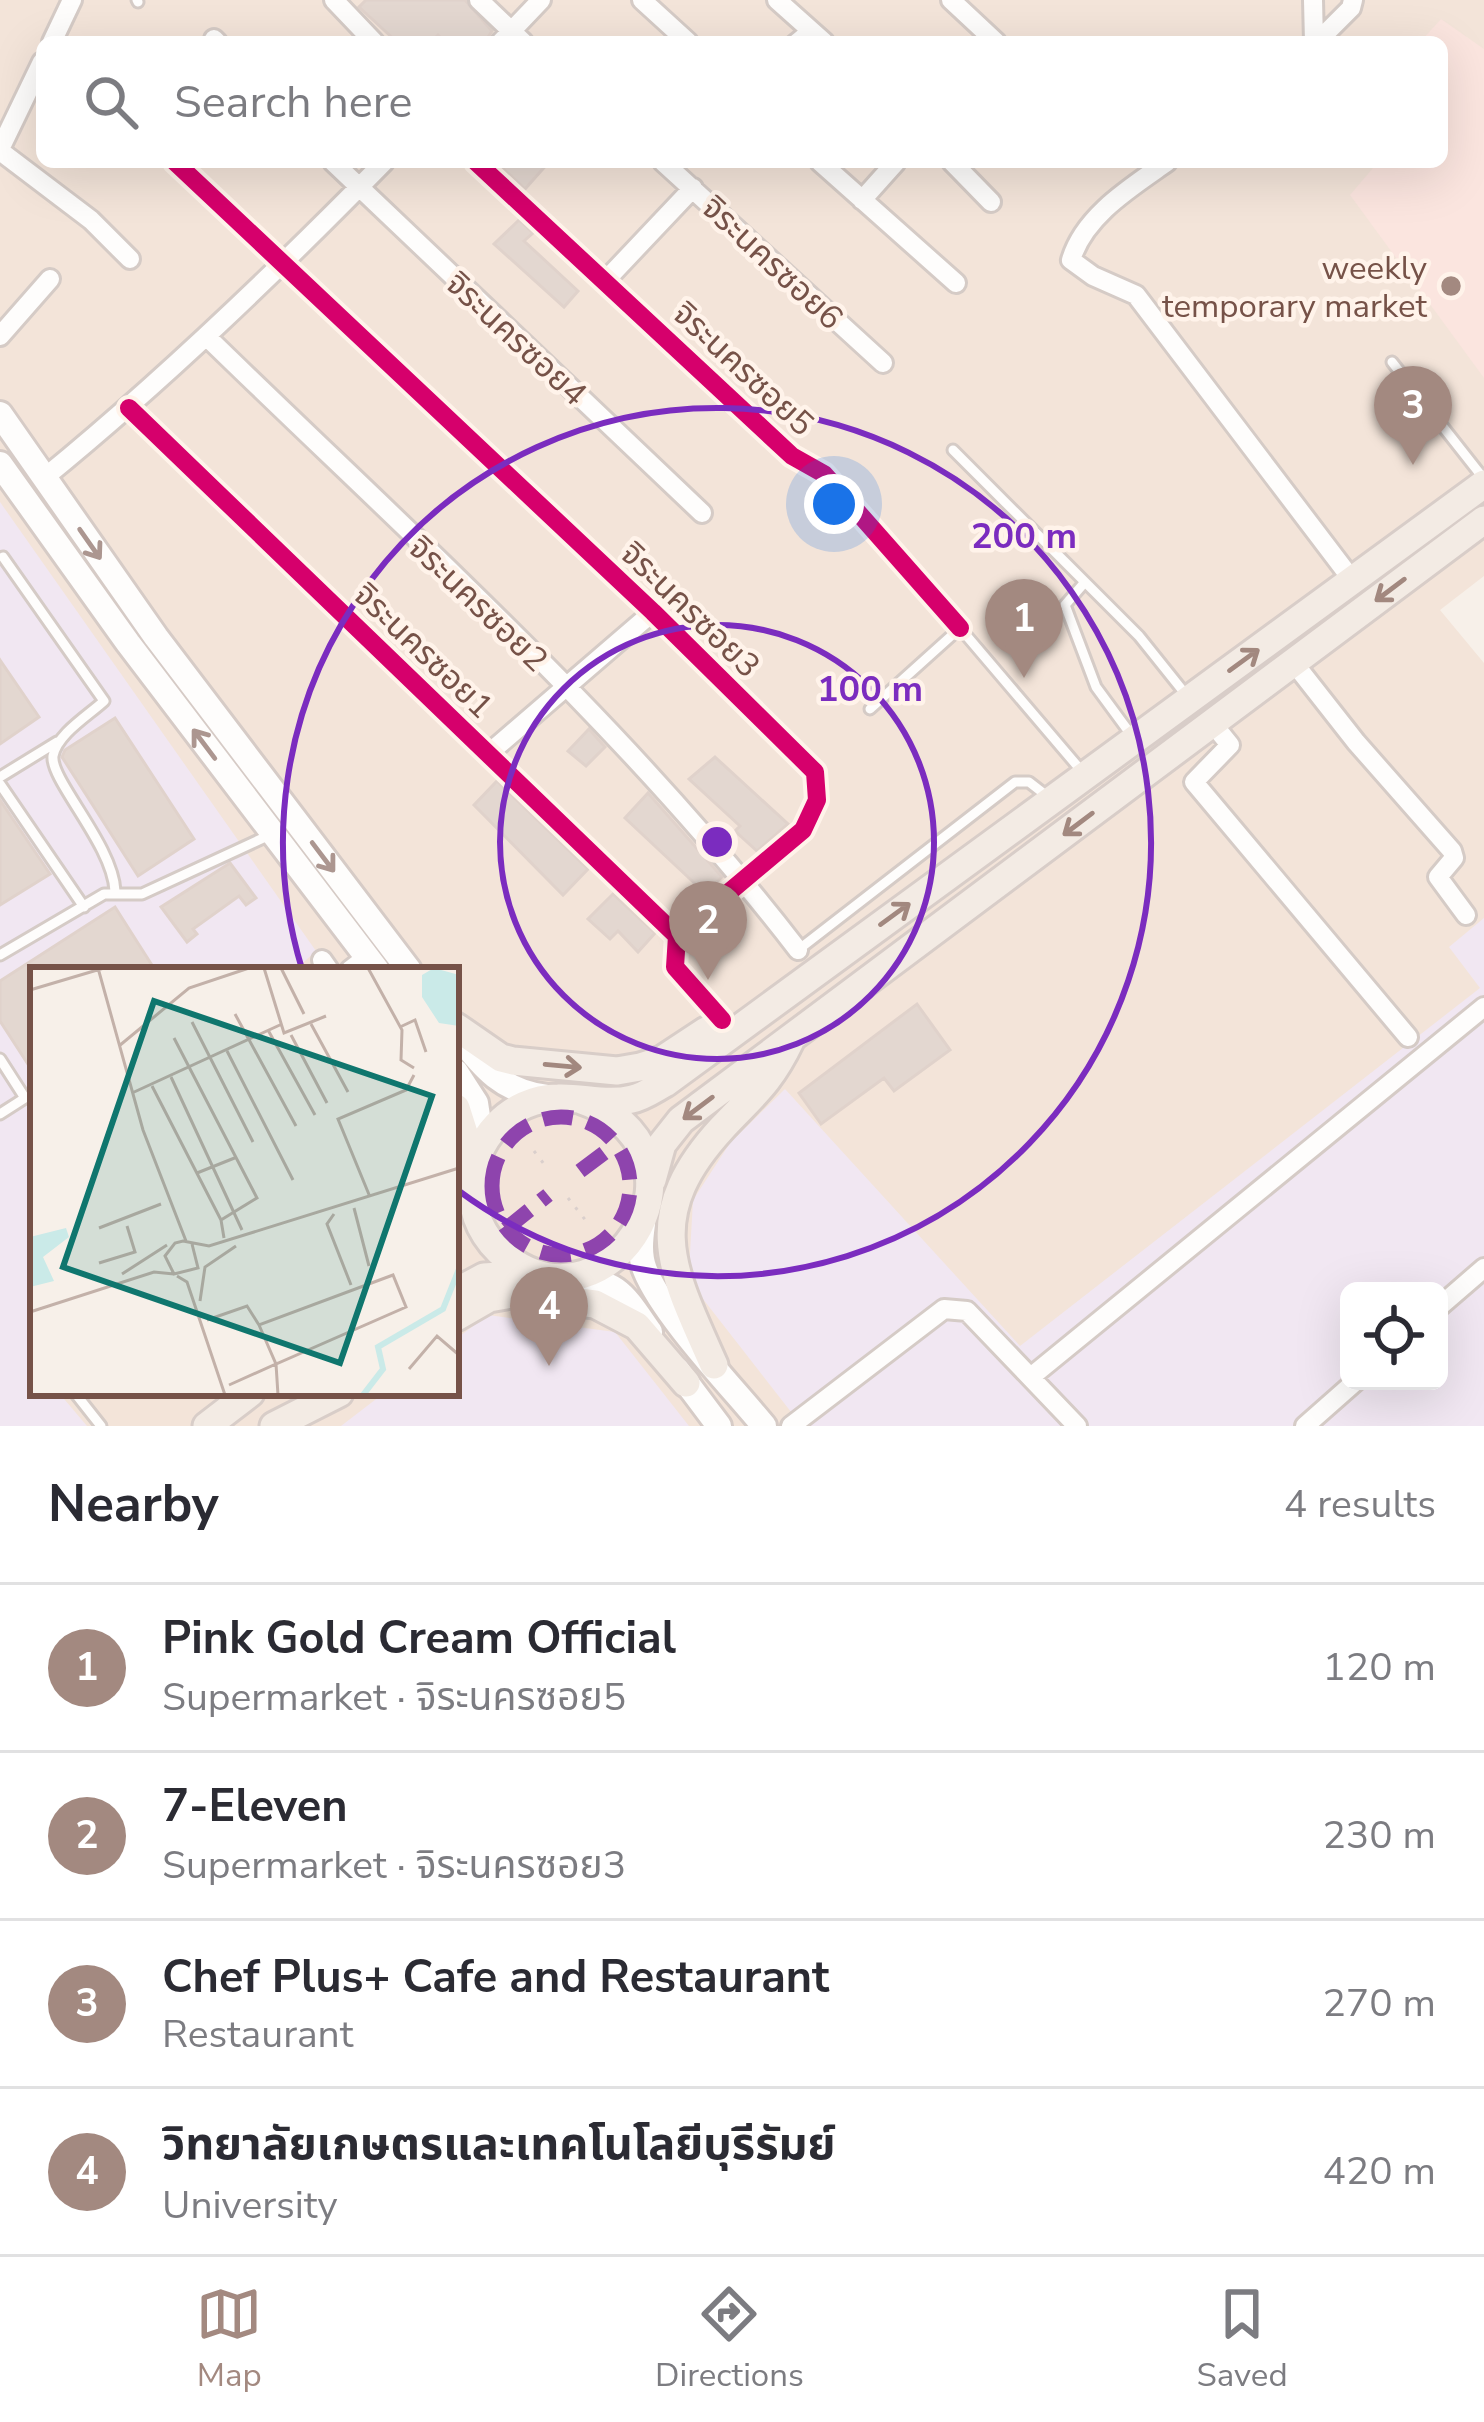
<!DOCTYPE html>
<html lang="en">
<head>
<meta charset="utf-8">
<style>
	body { margin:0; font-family:"Nunito Sans","Noto Sans Thai",sans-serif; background:#f2f2f3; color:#2b2b33 }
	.controls { position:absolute; right:36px; bottom:36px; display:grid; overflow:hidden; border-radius:18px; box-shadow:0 12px 48px #0002 }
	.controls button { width:108px; height:108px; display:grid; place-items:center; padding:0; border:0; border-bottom:3px solid #e1e1e2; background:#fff; color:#2b2b33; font:60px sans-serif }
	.you { position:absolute; left:834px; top:504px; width:42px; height:42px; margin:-30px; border:9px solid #fff; border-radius:50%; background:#1a73e8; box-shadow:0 0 0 18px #1a73e833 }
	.badge { display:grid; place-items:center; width:78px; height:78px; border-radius:50%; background:#a38980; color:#fff; font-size:39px; font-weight:700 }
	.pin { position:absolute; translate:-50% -99px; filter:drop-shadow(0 3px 6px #0008) }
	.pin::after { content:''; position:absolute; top:63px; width:42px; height:36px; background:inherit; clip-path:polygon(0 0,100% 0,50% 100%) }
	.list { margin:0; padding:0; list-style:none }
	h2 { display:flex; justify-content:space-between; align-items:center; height:156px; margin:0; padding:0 48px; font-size:51px }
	h2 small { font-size:39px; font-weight:400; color:#7c7c81 }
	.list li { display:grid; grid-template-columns:78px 1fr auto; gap:36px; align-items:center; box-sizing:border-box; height:168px; padding:0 48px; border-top:3px solid #e1e1e2 }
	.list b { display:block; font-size:45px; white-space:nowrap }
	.list p { margin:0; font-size:39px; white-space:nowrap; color:#7c7c81 }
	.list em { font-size:39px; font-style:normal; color:#7c7c81 }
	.icon { flex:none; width:66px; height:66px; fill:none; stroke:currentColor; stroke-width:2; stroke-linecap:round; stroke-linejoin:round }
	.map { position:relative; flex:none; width:1484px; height:1426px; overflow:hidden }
	.search { position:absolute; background:#fff; box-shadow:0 12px 48px #0002; left:36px; right:36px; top:36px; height:132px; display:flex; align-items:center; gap:30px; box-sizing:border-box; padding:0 42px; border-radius:18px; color:#7c7c81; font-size:45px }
	.sheet { height:828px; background:#fff }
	nav { display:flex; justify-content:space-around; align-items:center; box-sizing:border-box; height:168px; border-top:3px solid #e1e1e2; background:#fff; font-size:33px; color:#7c7c81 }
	nav a { display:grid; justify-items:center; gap:6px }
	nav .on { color:#a38980 }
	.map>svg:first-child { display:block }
	.residential { fill:#f3e4d9; fill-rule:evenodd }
	.commercial { fill:#fbe5df }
	.education { fill:#f1e7f2; fill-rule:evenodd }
	.building { fill:#e3d7d0; stroke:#e0d2cb; stroke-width:3 }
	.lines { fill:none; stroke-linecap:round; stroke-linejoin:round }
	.lane-casing { stroke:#d5cbc6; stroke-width:15 }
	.street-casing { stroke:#d5cbc6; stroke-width:24 }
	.secondary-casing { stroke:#d6cbc6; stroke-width:30 }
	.primary-casing { stroke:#d8cdc8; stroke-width:33 }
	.path { stroke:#dacfcc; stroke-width:3; stroke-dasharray:3 9; stroke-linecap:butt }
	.lane { stroke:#fefdfc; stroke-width:9 }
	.street { stroke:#fefdfc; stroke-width:18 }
	.secondary { stroke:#fefdfc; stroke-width:24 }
	.primary { stroke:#f3ebe4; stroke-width:27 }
	.quiet { stroke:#8e44ad; stroke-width:15; stroke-dasharray:30 15; stroke-linecap:butt }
	.cycleway-casing { stroke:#fff3ea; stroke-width:26 }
	.cycleway { stroke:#d6006c; stroke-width:18 }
	.oneway { stroke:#ac9690 }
	.oneway2 { stroke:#a2887f }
	.ring { fill:none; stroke:#7b2cbf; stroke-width:6 }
	.poi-dot { fill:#a38980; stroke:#fff3ea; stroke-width:4.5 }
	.labels { text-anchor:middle; stroke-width:9; stroke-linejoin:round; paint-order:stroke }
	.street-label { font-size:33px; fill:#765248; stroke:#fff3ea }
	.poi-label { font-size:33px; fill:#765248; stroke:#fff3ea; text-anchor:end }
	.inset-river { fill:none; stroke:#caeae8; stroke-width:6 }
	.inset-road { fill:none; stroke:#c3b1a9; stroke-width:3 }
	.view { fill:#0f766e; fill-opacity:0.15; stroke:#0f766e; stroke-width:6 }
	.inset-edge { fill:none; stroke:#765248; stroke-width:6 }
	.centre { fill:#7b2cbf; stroke:#fff3ea; stroke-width:6 }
	.ring-label { font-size:36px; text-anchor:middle; font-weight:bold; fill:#7b2cbf; stroke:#fff3ea; stroke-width:9; stroke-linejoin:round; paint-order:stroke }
</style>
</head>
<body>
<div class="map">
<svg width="1484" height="1426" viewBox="0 0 1484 1426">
	<rect width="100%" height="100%" fill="#f7f0e9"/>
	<path class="residential" d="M0 0H1484V576L1440 610 1484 663V1426H0ZM42 42H1442V162H42ZM33 970H456V1393H33ZM1349 1291H1439V1381H1349Z"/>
	<path class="commercial" d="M1441 19 1484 49V378L1350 195 1378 162H1442V42H1420Z"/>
	<path class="education" d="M0 502 316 951 295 970H33V1393H59L87 1426H0Z
		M1484 918V1426H802L703 1299 689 1271 693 1200 730 1143 785 1089 1020 1346 1480 988 1449 947ZM1349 1291H1439V1381H1349Z
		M488 1315 615 1332 689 1426H341L384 1393H456V1339Z"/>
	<path class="building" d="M366 0H465L492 31 485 42H445L438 35 431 42H397L359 7Z
		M496 162H549L525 189Z
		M519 220 533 233 524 241 578 291 564 307 494 244Z
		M0 660 39 717 0 744Z
		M115 718 194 839 138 876 62 757 65 750Z
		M589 729 605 747 586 766 568 751Z
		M715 757 788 824 757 851 735 831 740 826 689 779Z
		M497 781 588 869 563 895 474 805Z
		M648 793 722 877 705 893 625 818Z
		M0 800 50 874 0 905Z
		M230 863 256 898 246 905 239 896 193 929 197 934 187 942 161 907Z
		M613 894 655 933 638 952 618 931 610 939 588 919Z
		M115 907 155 970H33V1072L0 1021V981Z
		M917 1004 950 1050 894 1091 884 1078 821 1124 799 1093Z"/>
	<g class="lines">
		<g class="lane-casing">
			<path id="lane" d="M137 0 138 2
				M791 42 808 28
				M1392 362 1484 479
				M953 450 1085 582
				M3 557 104 701C89 715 57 734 53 756 50 780 113 845 115 891
				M870 709 960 628 1085 775
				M1132 736 1096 687 1065 605 1085 582 1139 636 1187 696
				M0 777 57 742
				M0 784 84 907
				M798 950 1015 782H1029L1047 796
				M0 955 104 894H142L272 834
				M0 1059 25 1098 0 1114
				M75 1393 101 1426"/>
		</g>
		<g class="street-casing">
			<path id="street" d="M334 0 374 42
				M479 0 523 42
				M642 0 688 42
				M777 0 824 42
				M951 0 996 42
				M1313 0 1314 42
				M214 39 217 42
				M52 42 72 0
				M501 42 541 0
				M1317 42 1351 8 1353 0
				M0 149 42 62
				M0 151 91 220 130 259
				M175 162 653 612 815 772 817 800 803 830 677 936 675 967 722 1020
				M333 162 702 513
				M476 162 792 456 824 474 960 628
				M663 162 883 363
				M820 162 956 283
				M952 162 991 202
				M1167 162C1130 188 1084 216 1071 260L1093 276 1136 295 1353 581
				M862 200 896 162
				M606 280 693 188
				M0 336 50 279
				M206 336C409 534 625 725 798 950
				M129 408 677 936
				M44 478C164 380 275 273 384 162
				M1294 663 1356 742 1452 851 1454 858 1438 877 1466 915
				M1213 724 1230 745 1194 782 1408 1037
				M488 754 653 612
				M322 960 329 970
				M350 970 367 957
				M1439 1307 1484 1268
				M1032 1376 1484 1007
				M791 1426 944 1309 967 1311 1077 1426
				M1305 1426 1356 1381"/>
		</g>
		<g class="secondary-casing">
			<path id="secondary" d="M0 414 156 637 409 970
				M0 464 128 643 377 970
				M457 1034C483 1068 503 1092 547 1097
				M456 1072 476 1103 482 1143
				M643 1224C641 1239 639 1255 645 1270 663 1315 731 1386 764 1426
				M571 1277C619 1281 624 1295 650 1332
				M677 1370 719 1426"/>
		</g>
		<g class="primary-casing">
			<path id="primary" d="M456 1027 501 1058 513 1061 617 1071 640 1067 662 1060 706 1031
				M579 1099C727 1150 613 1338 507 1258 484 1240 472 1215 472 1187 472 1140 510 1098 558 1098 582 1097 608 1105 632 1099 643 1097 654 1089 665 1083L1484 484
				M456 1108 464 1133 456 1167
				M652 1180 662 1144 681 1120 1484 520
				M456 1292 484 1277 531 1274
				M456 1317 489 1298 511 1294 595 1304 637 1326 686 1383
				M714 1365C671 1269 641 1216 722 1128 753 1095 770 1083 790 1041
				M207 1426 250 1393
				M274 1426 339 1393"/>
		</g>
		<path class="path" d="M534 1151 547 1168
			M568 1198 587 1222"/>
		<use href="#lane" class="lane"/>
		<use href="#street" class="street"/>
		<use href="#secondary" class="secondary"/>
		<use href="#primary" class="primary"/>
		<path class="quiet" d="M492 1186a69 69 0 1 1 138 0a69 69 0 1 1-138 0Z
			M580 1171 616 1144
			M506 1229 548 1195"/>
		<g class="cycleway-casing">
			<path id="cycleway" d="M175 162 653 612 815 772 817 800 803 830 677 936 675 967 722 1020
				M476 162 792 456 824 474 960 628
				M129 408 677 936"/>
		</g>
		<use href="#cycleway" class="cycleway"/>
	</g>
	<defs><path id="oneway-shaft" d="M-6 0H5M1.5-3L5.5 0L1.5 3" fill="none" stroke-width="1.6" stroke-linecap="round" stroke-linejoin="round" transform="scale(3)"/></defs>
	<g class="oneway">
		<use href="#oneway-shaft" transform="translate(90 544) rotate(55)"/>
		<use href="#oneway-shaft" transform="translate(204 744) rotate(-127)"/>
		<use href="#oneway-shaft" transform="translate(323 857) rotate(53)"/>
	</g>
	<g class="oneway2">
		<use href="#oneway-shaft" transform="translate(1390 590) rotate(143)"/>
		<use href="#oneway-shaft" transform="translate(1244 660) rotate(-36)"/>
		<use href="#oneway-shaft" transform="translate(1078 824) rotate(143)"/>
		<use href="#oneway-shaft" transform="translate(895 914) rotate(-36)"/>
		<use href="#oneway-shaft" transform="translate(563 1066) rotate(5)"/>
		<use href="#oneway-shaft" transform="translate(698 1108) rotate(143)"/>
	</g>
	<g class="ring">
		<circle cx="717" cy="842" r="217"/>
		<path d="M302 969A434 434 0 1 1 459 1191"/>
	</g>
	<circle class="poi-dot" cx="1451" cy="286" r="12"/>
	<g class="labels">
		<g class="street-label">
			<text transform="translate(773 262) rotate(43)" y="12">จิระนครซอย6</text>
			<text transform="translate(517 338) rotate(43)" y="12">จิระนครซอย4</text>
			<text transform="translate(744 368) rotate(43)" y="12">จิระนครซอย5</text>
			<text transform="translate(479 603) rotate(44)" y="12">จิระนครซอย2</text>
			<text transform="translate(691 609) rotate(44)" y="12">จิระนครซอย3</text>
			<text transform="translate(424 650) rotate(44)" y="12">จิระนครซอย1</text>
		</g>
		<g class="poi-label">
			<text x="1427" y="279">weekly<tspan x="1427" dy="38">temporary market</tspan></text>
		</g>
	</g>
	<g transform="translate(30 967)">
		<rect width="429" height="429" fill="#f7f0e9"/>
		<path d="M404 1 429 8V59L409 56 392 30V8ZM36 261 39 270 13 290 24 314 0 320V270Z" fill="#caeae8"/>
		<path class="inset-river" d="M333 428 353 402 348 380 413 342 429 302"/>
		<path class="inset-road" d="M68 1 113 163 156 274M234 1 254 66 296 49M251 1 274 47M338 1 372 63 371 93 384 101M0 23 74 1M205 47 266 159M162 55 223 175M281 57 318 125M370 60 385 53 396 85M238 63 285 148M261 68 297 136M144 71 227 231 191 253 194 271M89 79 159 21 219 1M197 84 263 213M141 110 212 263M122 119 191 253M102 126 252 57M167 206 207 190M340 230 308 152 376 123 384 108M324 241 339 299M304 247 297 257 321 318M69 261 131 237M162 277 168 301 144 307 135 289 145 276 153 274 179 279 429 201M69 296 105 285 97 259M92 307 137 278M147 309 157 315 195 428M170 334 175 300 206 279M0 345 124 305 144 307M177 353 217 339 229 358 363 308 376 340 246 397 229 358M379 402 407 369 429 388M199 418 246 397 248 428"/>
		<path class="view" d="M124 34 402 129 310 396 33 300Z"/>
		<rect width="429" height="429" class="inset-edge"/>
	</g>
	<circle cx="717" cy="842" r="18" class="centre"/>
	<g class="ring-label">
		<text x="1024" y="548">200 m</text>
		<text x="870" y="701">100 m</text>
	</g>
</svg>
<div class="controls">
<button><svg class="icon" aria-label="locate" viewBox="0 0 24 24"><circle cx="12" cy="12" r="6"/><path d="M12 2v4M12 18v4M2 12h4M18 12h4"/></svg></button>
</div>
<div class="you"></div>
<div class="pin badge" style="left:1024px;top:678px">1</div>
<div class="pin badge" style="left:708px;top:980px">2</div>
<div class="pin badge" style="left:1413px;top:465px">3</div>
<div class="pin badge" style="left:549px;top:1366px">4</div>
<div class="search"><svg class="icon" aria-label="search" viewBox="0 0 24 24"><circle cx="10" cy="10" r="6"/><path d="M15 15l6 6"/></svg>Search here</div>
</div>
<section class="sheet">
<h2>Nearby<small>4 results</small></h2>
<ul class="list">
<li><span class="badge">1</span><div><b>Pink Gold Cream Official</b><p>Supermarket · จิระนครซอย5</p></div><em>120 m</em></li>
<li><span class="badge">2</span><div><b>7-Eleven</b><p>Supermarket · จิระนครซอย3</p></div><em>230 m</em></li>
<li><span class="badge">3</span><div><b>Chef Plus+ Cafe and Restaurant</b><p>Restaurant</p></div><em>270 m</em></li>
<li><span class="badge">4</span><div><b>วิทยาลัยเกษตรและเทคโนโลยีบุรีรัมย์</b><p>University</p></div><em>420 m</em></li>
</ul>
</section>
<nav>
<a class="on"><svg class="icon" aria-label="map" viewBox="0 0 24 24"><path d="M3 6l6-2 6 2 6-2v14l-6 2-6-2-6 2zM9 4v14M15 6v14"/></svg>Map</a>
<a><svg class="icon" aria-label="directions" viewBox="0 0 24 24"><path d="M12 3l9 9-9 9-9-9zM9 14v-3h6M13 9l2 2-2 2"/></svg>Directions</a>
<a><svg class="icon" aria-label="saved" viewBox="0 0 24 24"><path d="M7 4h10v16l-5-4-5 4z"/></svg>Saved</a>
</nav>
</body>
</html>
